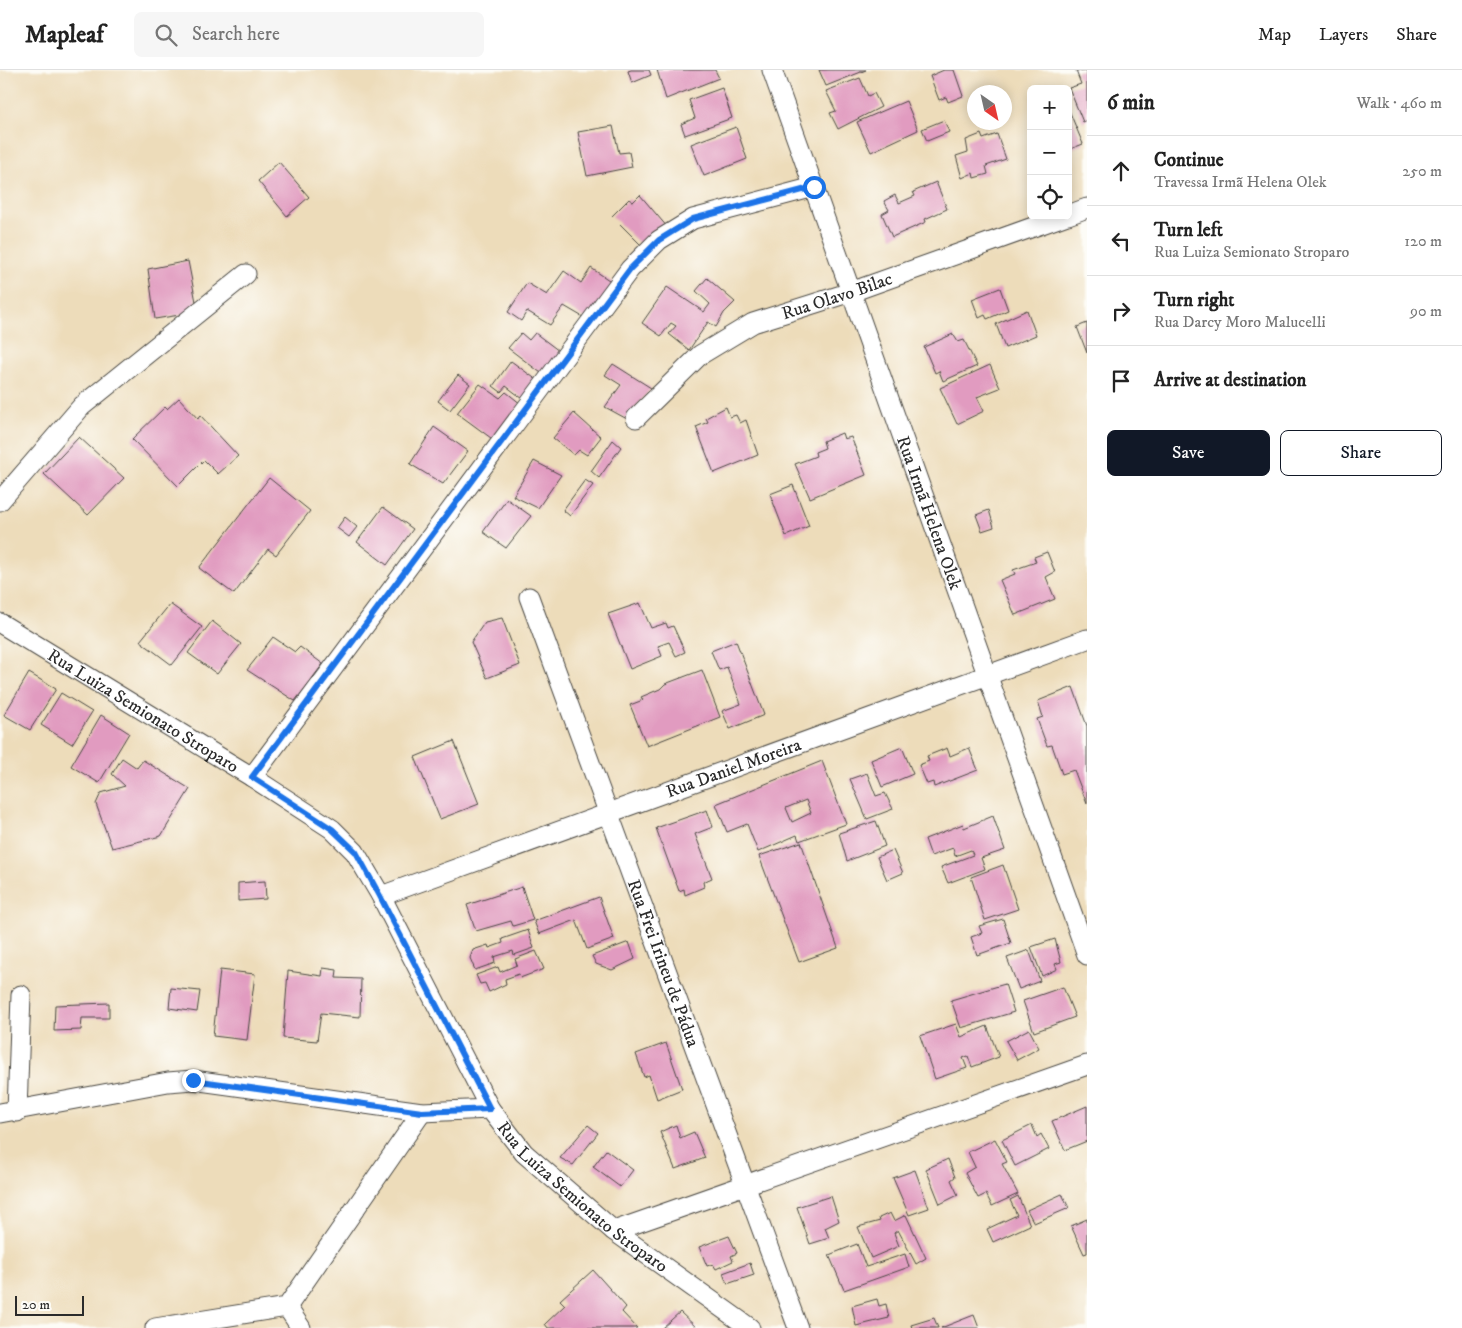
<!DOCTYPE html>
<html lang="en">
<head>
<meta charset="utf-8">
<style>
	body { margin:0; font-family:"IM FELL DW Pica",serif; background:#f6f6f6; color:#222 }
	.controls { position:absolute; right:15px; top:15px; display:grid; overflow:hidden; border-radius:8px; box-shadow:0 2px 12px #0003 }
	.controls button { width:45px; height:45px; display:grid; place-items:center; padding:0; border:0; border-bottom:1px solid #e0e0e0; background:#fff; color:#222; font:25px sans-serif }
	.compass { position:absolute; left:967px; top:15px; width:45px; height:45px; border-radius:50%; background:#fff; box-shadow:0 2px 12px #0003; rotate:146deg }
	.scale { position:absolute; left:15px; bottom:12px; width:69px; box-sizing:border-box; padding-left:5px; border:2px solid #2b2b2b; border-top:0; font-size:14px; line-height:18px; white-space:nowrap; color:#2b2b2b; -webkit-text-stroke:4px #fdfcf7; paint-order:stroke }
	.stop { position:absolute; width:15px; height:15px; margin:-11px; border:4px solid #1a73e8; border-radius:50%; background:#fff }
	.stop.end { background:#1a73e8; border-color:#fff; box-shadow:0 1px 5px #0008 }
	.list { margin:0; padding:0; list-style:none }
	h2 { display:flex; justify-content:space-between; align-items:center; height:65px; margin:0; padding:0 20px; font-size:21px }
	h2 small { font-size:16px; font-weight:400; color:#767676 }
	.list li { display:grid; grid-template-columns:32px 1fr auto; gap:15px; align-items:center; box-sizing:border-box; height:70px; padding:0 20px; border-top:1px solid #e0e0e0 }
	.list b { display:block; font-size:19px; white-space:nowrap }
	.list p { margin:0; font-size:16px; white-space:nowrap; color:#767676 }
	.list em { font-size:16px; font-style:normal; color:#767676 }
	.actions { display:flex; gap:10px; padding:15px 20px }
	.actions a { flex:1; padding:11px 0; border:1px solid #111827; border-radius:8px; text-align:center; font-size:18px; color:#111827 }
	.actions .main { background:#111827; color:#fff }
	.icon { flex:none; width:28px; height:28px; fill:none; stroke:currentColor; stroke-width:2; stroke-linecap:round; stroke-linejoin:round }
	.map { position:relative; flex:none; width:1087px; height:1258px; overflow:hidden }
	header { display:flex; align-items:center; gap:30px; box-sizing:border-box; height:70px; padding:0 25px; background:#fff; border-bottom:1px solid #e0e0e0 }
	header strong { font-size:24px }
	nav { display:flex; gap:28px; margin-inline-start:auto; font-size:18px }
	.search { width:350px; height:45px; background:#f6f6f6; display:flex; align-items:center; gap:12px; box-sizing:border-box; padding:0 18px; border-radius:8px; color:#767676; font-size:19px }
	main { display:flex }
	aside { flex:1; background:#fff }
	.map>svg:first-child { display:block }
	.building { fill:#e19bc0; fill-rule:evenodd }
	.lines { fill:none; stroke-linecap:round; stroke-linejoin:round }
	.minor-casing { stroke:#484640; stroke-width:21 }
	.minor { stroke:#fff; stroke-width:19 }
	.route { stroke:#1a73e8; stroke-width:6 }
	.labels { text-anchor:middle; stroke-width:5; stroke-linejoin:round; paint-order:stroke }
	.street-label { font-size:18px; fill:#2b2b2b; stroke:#fdfcf7 }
</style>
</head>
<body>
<header>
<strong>Mapleaf</strong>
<div class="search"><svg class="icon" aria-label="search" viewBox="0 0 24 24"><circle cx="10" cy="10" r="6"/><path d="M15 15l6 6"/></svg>Search here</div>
<nav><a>Map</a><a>Layers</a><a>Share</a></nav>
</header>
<main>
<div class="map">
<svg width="1087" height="1258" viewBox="0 0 1087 1258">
	<rect width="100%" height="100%" fill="#fdfcf7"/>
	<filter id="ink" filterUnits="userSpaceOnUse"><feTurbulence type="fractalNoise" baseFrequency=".02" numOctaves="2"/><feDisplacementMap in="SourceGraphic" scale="10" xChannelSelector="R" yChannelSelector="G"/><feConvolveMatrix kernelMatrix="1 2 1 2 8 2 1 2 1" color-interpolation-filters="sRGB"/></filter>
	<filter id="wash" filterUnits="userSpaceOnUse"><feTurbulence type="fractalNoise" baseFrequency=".0096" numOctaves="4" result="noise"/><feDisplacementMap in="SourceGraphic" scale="20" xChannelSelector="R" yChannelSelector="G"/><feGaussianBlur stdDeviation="1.12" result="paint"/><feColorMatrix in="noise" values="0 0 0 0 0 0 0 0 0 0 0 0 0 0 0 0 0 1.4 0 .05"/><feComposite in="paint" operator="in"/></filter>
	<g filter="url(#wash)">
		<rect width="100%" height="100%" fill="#eddcba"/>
		<g id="blocks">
			<path class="building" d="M631 0H649L651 5 632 13 628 1Z
				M657 0H715L719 8 666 29Z
				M819 0H866L826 16Z
				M944 0H954L963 26 948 32 946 27 939 30 930 6Z
				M1087 0V50L1083 52 1069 18 1081 14 1076 1Z
				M860 8 868 26 874 23 881 37 838 59 830 43 836 41 826 21Z
				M722 18 732 48 685 65 681 54 695 48 689 30Z
				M906 31 918 60 871 82 857 52Z
				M1068 38 1083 74 1068 80Z
				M944 50 949 62 927 71 922 59Z
				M613 56 619 83 629 82 632 97 587 106 578 62Z
				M736 57 747 89 704 106 691 74Z
				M981 64 983 69 997 64 1006 89 986 96 988 104 974 108 973 103 962 108 956 86 968 82 966 70Z
				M279 92 309 127 287 146 258 111Z
				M936 112 947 139 925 149 926 152 892 167 882 144 889 140 884 131 895 125 899 133 915 126 913 122Z
				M640 125 668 158 643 177 612 146 629 129 633 132Z
				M188 191 198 242 155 249 148 199Z
				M591 198 615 214 588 250 564 236 550 255 527 241 521 251 508 242 527 213 547 225 564 201 581 213Z
				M707 208 735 232 724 243 716 257 708 252 689 280 669 264 676 256 671 253 661 266 642 253 667 217 704 242 710 234 696 221Z
				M1000 218 1008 240 987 249 985 245 979 248 972 229Z
				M1027 240 1036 265 1005 278 996 254Z
				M1087 253V283L1077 257Z
				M521 263 529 270 535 263 563 284 545 306 508 278Z
				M953 264 958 272 964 270 977 296 943 311 939 301 935 303 924 277Z
				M511 291 541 313 527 332 506 316 501 322 493 316Z
				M613 294 651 318 627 349 605 337 621 315 605 305Z
				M990 295 1000 318 977 327 984 341 957 354 940 318Z
				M458 305 470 314 450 340 438 331Z
				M480 314 500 328 506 322 521 334 495 371 457 343Z
				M179 328 198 349 200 345 238 386 218 404 204 390 178 416 132 369 165 337 167 339Z
				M726 337 730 347 736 345 740 353 746 350 758 385 714 403 696 357 708 352 706 348Z
				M574 343 601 367 587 385 579 380 574 385 553 368Z
				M434 357 468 381 443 414 410 394Z
				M842 363 844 369 851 367 866 405 810 428 795 394 816 386 815 382 825 378 823 371Z
				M79 367 124 408 88 445 44 404Z
				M613 370 621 377 599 408 591 401Z
				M534 391 561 405 538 438 513 426Z
				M269 408 310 441 276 485 268 479 234 524 199 498Z
				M585 410 593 415 570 446 563 440Z
				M793 415 809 456 786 466 770 424Z
				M507 429 531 446 506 478 483 462Z
				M383 437 413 459 387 495 357 472Z
				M989 440 994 457 982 461 976 445Z
				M345 447 357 457 349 467 337 458Z
				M1047 482 1055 502 1046 507 1055 529 1015 545 1000 510 1015 504 1013 500 1036 492 1034 487Z
				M640 533 651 558 666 553 668 558 673 556 685 582 676 586 669 572 658 576 662 586 630 599 608 544Z
				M170 534 202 557 172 595 140 571Z
				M502 548 520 595 487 608 471 572 485 552Z
				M212 551 241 574 217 604 188 583Z
				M273 567 295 582 300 577 323 594 295 631 247 600Z
				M736 571 764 645 730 659 722 641 741 634 727 597 719 600 711 581Z
				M702 600 720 647 647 676 630 635 643 630 641 627 660 619 665 614Z
				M29 603 56 619 30 660 4 645Z
				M1073 617 1087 656V734L1074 700 1062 704 1052 675 1047 676 1037 649 1043 647 1038 631Z
				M61 623 92 642 72 674 41 655Z
				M101 645 129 663 99 713 71 696Z
				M454 671 479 734 440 749 415 687Z
				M902 677 913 704 882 717 871 690Z
				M947 678 950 686 969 678 978 700 934 717 933 712 927 714 919 695 929 691 927 686Z
				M122 688 137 698 143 690 190 719 161 766 112 778 96 734 101 723 125 716 112 704Z
				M822 691 846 754 799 771 797 765 758 782 747 754 727 762 716 734ZM806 730 811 743 792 752 786 738Z
				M867 703 876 726 885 723 893 739 867 749 850 709Z
				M707 740 713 757 695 764 712 808 703 812 704 817 685 825 684 819 679 821 656 758Z
				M993 746 1005 780 981 788 985 799 948 813 941 797 973 785 971 780 955 786 953 778 931 786 925 769 963 754 964 758Z
				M876 751 885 776 847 791 839 763Z
				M801 772 838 878 799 892 759 786Z
				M893 780 903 803 887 810 877 787Z
				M1003 795 1018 839 985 850 971 807Z
				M265 811 266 829 238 831V813Z
				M522 817 533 850 513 856 511 851 476 861 467 835Z
				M599 827 614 869 587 879 576 850 539 864 534 851Z
				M1003 849 1011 873 977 885 971 867 982 863 979 856Z
				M528 860 534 878 514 885 513 881 494 887 495 893 475 900 470 888 473 880 488 875 489 878 503 873 502 869Z
				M1055 869 1061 892 1055 894 1057 899 1042 906 1031 877Z
				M629 872 635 889 612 900 596 894 592 886Z
				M1029 880 1040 911 1019 919 1007 888Z
				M536 881 544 899 520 908 519 904 505 909 506 914 489 922 485 913 480 914 476 905 498 897 500 902 517 895 515 889Z
				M323 898 337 900 336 908 361 909 360 947 321 943 317 971 283 968 288 901 322 906Z
				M220 900 255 904 247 970 213 966Z
				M1005 914 1014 942 961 958 951 930Z
				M1063 917 1075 947 1034 962 1023 931Z
				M171 918 200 921 197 942 169 938Z
				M109 933V948H82L81 960 54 961 55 935Z
				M956 954 961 967 987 956 999 987 972 997 968 986 963 988 967 998 935 1009 920 966Z
				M1029 959 1039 978 1017 990 1006 971Z
				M666 973 682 1019 657 1029 649 1005 644 1007 636 984Z
				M1087 1036V1071L1065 1080 1052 1051Z
				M588 1055 598 1063 573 1095 560 1088Z
				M676 1055 680 1068 694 1062 705 1088 675 1099 660 1062Z
				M1032 1055 1037 1067 1041 1064 1049 1079 1015 1096 1002 1070Z
				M995 1069 1007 1092 1002 1094 1018 1124 992 1136 986 1124 978 1128 965 1103 975 1097 968 1082Z
				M606 1080 633 1100 620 1117 593 1097Z
				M948 1089 955 1107 951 1110 958 1125 940 1134 926 1099Z
				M915 1100 929 1138 909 1145 893 1108Z
				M1062 1124 1069 1138 1034 1153 1027 1140Z
				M831 1126 839 1151 825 1158 829 1168 810 1174 797 1137Z
				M1018 1126 1030 1155 993 1172 987 1159 1017 1145 1010 1130Z
				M890 1143 894 1151 906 1145 926 1188 916 1194 898 1160 894 1163 899 1176 871 1188 858 1157 880 1151 879 1148Z
				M1087 1149V1183L1084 1184 1071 1156Z
				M729 1166 737 1183 731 1186 733 1191 716 1199 713 1194 707 1196 699 1177Z
				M857 1174 866 1197 905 1184 909 1197 844 1220 829 1185Z
				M750 1193 754 1205 727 1214 723 1203Z
				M593 1200 626 1237 622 1242 637 1258H548L545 1254 565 1235 560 1230Z
				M877 1229 879 1236 886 1234 889 1248 856 1256 852 1236Z
				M680 1242 697 1258H662Z
				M974 1245 979 1258H941Z
				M934 1248 938 1258H912L911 1255Z"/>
		</g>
	</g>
	<g filter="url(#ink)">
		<use href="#blocks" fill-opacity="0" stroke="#484640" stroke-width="1"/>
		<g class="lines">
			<g class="minor-casing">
				<g id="minor">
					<path id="s1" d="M772 0 1087 885"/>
					<path d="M1068 145 1087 138"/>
					<path id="s2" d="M636 348 700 285 753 253 851 222 1064 146"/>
					<path d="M0 431 82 336 246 204"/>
					<path id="s3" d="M529 527 798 1258"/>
					<path id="s4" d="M0 553 252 707 332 759 355 782 381 826 490 1039 524 1083 614 1161 750 1258"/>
					<path d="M252 707 630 199 659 170 693 149 814 117"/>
					<path id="s5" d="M381 826 1087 569"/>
					<path d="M17 1042 21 925"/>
					<path d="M0 1043 168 1012 193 1010 422 1042 490 1039"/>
					<path d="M614 1161 1087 995"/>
					<path d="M287 1237 301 1258"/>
					<path d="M155 1258 287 1237 422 1042"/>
				</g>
			</g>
			<use href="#minor" class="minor"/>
		</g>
	</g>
	<g class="lines" filter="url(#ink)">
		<path class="route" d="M193 1010 422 1042 490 1039 380 826 356 782 332 759 252 707 630 199 659 170 693 149 814 117"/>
	</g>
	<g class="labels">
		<g class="street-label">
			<text dy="6" stroke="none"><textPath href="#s2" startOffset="240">Rua Olavo Bilac</textPath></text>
			<text dy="6" stroke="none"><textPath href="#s1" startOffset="470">Rua Irmã Helena Olek</textPath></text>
			<text dy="6" stroke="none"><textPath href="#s4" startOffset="168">Rua Luiza Semionato Stroparo</textPath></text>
			<text dy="6" stroke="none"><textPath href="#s5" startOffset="375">Rua Daniel Moreira</textPath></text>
			<text dy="6" stroke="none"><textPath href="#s3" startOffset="390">Rua Frei Irineu de Pádua</textPath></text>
			<text dy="6" stroke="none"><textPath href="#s4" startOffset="842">Rua Luiza Semionato Stroparo</textPath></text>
		</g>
	</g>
</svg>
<div class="controls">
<button>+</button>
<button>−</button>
<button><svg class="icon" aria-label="locate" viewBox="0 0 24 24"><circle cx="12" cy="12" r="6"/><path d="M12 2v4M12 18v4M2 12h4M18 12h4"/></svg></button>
</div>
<svg class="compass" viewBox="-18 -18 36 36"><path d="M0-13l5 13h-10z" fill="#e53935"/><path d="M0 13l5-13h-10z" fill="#767676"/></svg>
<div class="scale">20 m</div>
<div class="stop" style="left:814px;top:117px"></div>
<div class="stop end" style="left:193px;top:1010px"></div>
</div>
<aside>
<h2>6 min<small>Walk · 460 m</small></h2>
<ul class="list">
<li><svg class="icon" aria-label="ahead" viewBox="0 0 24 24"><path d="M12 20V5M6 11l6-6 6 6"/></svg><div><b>Continue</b><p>Travessa Irmã Helena Olek</p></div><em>250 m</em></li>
<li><svg class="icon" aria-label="left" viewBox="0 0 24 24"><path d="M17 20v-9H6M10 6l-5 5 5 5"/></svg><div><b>Turn left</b><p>Rua Luiza Semionato Stroparo</p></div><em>120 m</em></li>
<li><svg class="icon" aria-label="right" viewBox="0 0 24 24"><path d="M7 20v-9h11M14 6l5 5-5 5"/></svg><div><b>Turn right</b><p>Rua Darcy Moro Malucelli</p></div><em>90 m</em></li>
<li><svg class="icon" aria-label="arrive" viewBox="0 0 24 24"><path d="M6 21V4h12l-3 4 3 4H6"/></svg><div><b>Arrive at destination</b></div></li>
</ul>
<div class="actions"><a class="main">Save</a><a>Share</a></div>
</aside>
</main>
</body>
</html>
